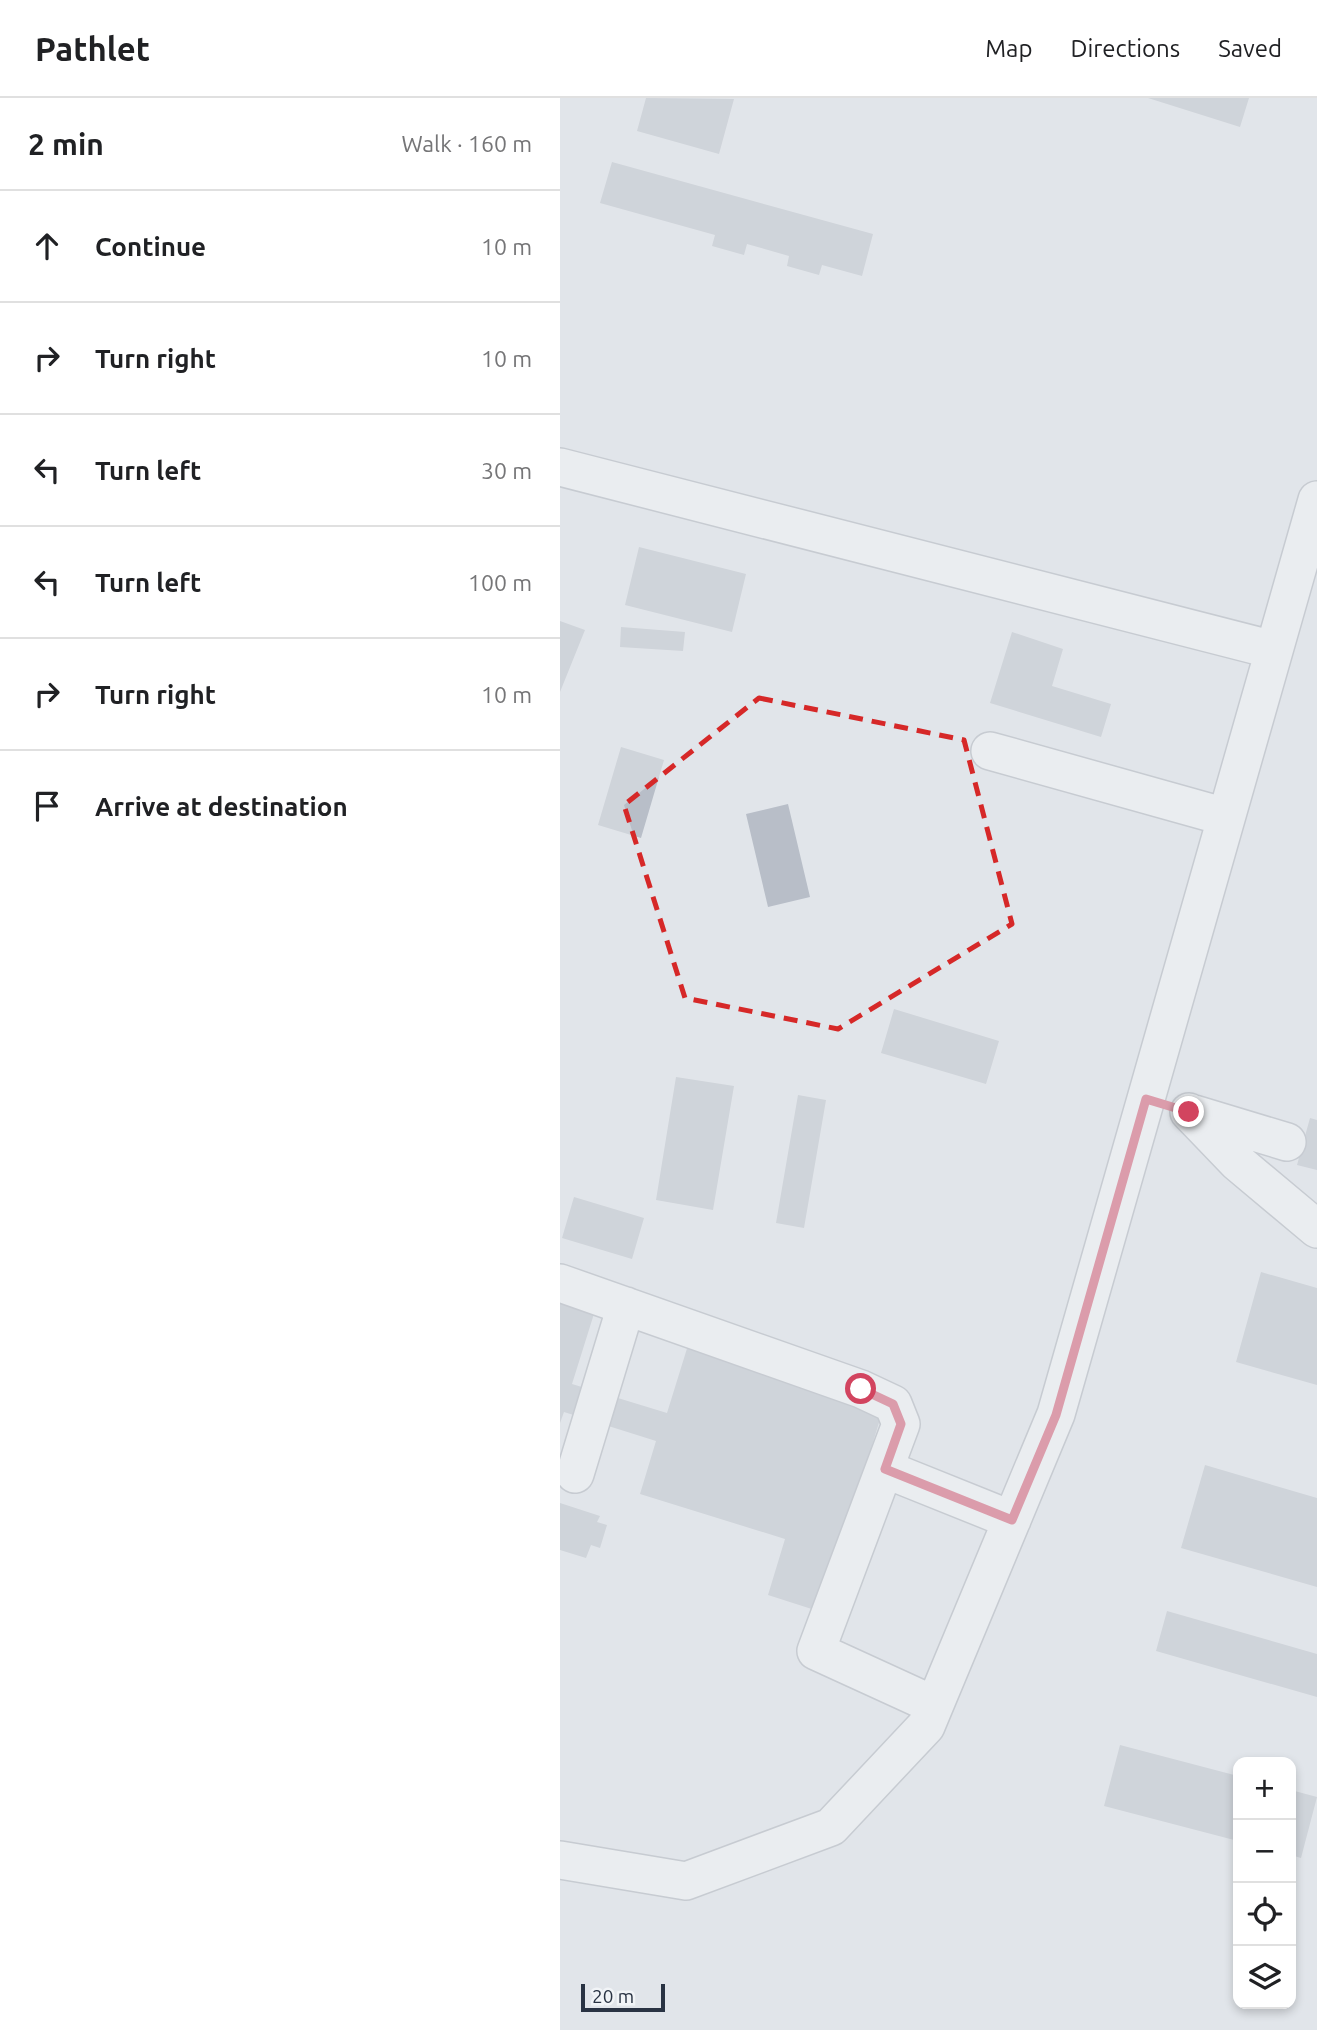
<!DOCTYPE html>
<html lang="en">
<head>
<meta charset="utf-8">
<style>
	body { margin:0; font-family:Ubuntu,sans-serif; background:#f2f2f2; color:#202124 }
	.controls { position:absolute; right:21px; bottom:21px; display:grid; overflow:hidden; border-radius:14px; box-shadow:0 4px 10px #0003 }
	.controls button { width:63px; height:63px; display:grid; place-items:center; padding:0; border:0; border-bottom:2px solid #e0e0e0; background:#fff; color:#202124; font:35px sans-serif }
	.scale { position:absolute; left:21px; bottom:18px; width:84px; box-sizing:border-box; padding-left:7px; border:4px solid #293343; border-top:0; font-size:19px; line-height:24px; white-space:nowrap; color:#293343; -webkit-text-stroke:5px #f1f4f7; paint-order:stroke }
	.stop { position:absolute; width:21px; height:21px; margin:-16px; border:5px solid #d2445f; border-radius:50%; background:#fff }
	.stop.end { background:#d2445f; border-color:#fff; box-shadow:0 2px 7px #0008 }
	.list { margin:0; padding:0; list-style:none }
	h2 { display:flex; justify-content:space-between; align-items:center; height:91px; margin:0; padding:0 28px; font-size:30px }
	h2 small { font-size:23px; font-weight:400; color:#757577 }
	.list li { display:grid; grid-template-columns:46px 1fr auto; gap:21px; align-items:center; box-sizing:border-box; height:112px; padding:0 28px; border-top:2px solid #e0e0e0 }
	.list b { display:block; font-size:26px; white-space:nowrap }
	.list em { font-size:23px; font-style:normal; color:#757577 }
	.icon { flex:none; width:38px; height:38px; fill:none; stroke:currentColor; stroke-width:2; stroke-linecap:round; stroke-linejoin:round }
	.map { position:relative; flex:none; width:757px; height:1932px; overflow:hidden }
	header { display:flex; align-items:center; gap:42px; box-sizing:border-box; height:98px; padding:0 35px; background:#fff; border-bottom:2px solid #e0e0e0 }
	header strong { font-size:33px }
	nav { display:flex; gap:38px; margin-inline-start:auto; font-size:24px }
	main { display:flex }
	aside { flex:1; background:#fff }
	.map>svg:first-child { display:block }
	.building { fill:#b8bec8 }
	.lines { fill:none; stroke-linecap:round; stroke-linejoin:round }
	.minor-casing { stroke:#a6acb5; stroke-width:40 }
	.minor { stroke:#f4f6f8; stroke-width:37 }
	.route { stroke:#d2445f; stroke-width:9 }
	.marked { fill:none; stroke:#d62828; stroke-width:5; stroke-dasharray:14 9; stroke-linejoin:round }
</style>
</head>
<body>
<header>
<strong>Pathlet</strong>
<nav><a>Map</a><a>Directions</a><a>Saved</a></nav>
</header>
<main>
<aside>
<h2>2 min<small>Walk · 160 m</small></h2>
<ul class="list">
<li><svg class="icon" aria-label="ahead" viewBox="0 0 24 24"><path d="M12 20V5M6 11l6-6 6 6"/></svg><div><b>Continue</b></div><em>10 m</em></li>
<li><svg class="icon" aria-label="right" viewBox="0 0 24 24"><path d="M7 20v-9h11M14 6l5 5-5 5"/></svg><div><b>Turn right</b></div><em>10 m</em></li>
<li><svg class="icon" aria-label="left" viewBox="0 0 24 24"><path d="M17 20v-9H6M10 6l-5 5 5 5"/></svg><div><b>Turn left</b></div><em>30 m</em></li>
<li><svg class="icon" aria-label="left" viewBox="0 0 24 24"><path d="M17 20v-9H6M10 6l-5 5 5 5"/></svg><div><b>Turn left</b></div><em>100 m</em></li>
<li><svg class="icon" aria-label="right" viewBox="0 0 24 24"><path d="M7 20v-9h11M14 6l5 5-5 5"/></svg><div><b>Turn right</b></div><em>10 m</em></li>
<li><svg class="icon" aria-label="arrive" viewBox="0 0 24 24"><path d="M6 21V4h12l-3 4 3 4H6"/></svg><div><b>Arrive at destination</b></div></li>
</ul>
</aside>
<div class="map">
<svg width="757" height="1932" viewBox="0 0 757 1932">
	<rect width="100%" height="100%" fill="#e1e5ea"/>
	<path class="building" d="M86 0 174 1 159 56 77 33Z
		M588 0H689L680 29Z
		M52 64 313 136 302 178 262 167 259 177 227 168 229 158 187 146 184 157 152 148 155 137 40 105Z
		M79 449 186 476 172 534 65 507Z
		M0 523 25 532 0 594Z
		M61 529 125 534 123 553 60 549Z
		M452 534 503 551 492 588 551 606 541 639 430 605Z
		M61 649 104 662 81 740 38 727Z
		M228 706 250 799 208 809 186 716Z
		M334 911 439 943 426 986 321 955Z
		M116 979 174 988 153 1112 96 1102Z
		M238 997 266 1002 244 1130 216 1125Z
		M750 1020 757 1022V1072L737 1067Z
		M14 1099 84 1120 72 1161 2 1140Z
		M701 1174 757 1190V1287L676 1264Z
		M0 1191 38 1203 12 1286 107 1315 129 1244 325 1305 261 1514 208 1497 225 1441 80 1396 96 1343 4 1314 0 1325Z
		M645 1367 757 1400V1489L621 1450Z
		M0 1405 40 1418 37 1424 47 1427 40 1450 31 1447 26 1460 0 1452Z
		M607 1513 757 1556V1599L596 1553Z
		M560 1647 678 1678V1743L544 1708Z
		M731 1692 757 1699 741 1760 731 1757Z"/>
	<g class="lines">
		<g class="minor-casing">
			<path id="minor" d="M0 369 714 552
				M430 653 666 719
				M629 1014 677 1064 757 1131
				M634 1016 727 1044
				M0 1185 301 1291 333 1306 341 1326 256 1553 374 1607
				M325 1371 452 1422
				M15 1376 66 1208
				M0 1762 126 1783 271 1729 366 1628 496 1316 757 402"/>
		</g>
		<use href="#minor" class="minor"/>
	</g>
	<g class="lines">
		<path class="route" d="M301 1291 333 1306 341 1326 325 1371 452 1422 496 1317 586 1001 629 1014"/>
	</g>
	<path d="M0 0H757V1932H0ZM199 600 404 642 452 826 278 931 125 900 64 707Z" fill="#e1e5ea" fill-opacity=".55" fill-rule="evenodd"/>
	<path class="marked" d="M199 600 404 642 452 826 278 931 125 900 64 707Z"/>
</svg>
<div class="controls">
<button>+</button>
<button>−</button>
<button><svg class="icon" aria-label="locate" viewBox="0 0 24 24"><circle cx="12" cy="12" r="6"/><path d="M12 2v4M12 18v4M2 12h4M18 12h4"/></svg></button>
<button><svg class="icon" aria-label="layers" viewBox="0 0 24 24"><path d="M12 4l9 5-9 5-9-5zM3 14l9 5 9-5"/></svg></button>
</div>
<div class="scale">20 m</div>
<div class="stop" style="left:301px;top:1291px"></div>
<div class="stop end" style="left:629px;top:1014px"></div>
</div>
</main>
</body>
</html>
